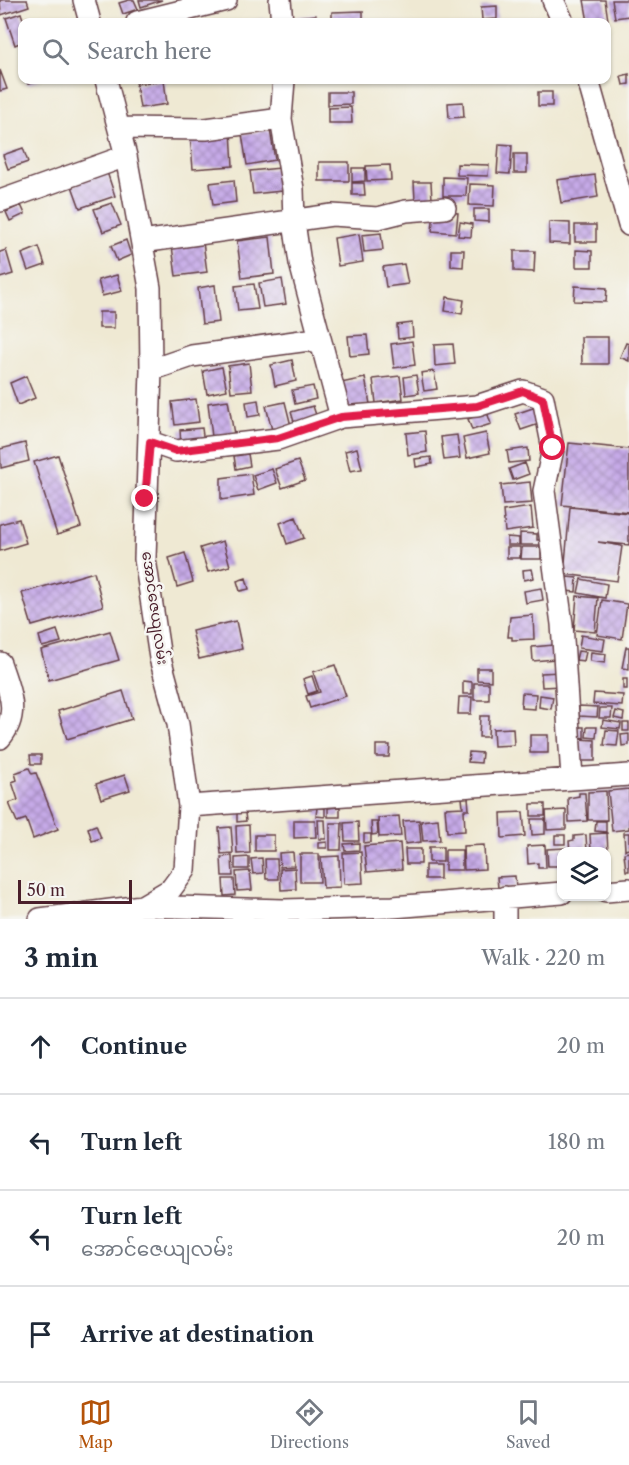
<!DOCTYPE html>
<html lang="en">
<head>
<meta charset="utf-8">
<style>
	body { margin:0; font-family:"Libre Caslon Text","Noto Sans Myanmar",serif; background:#f6f6f7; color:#1f2937 }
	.controls { position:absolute; right:18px; bottom:18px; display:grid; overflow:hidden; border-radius:12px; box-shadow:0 2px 4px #0004 }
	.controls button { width:54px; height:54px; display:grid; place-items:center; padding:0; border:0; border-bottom:2px solid #e0e1e3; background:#fff; color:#1f2937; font:30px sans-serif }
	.scale { position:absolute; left:18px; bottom:15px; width:114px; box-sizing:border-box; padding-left:6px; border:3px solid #4a1f2b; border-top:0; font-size:16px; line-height:21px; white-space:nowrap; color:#4a1f2b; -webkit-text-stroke:4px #f6f6f2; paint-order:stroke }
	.stop { position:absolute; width:18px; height:18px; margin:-14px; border:4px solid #e11d48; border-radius:50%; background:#fff }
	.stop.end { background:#e11d48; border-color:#fff; box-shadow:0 2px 6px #0008 }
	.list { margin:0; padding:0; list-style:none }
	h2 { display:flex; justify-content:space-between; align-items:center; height:78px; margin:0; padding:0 24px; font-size:26px }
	h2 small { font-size:20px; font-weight:400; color:#747a83 }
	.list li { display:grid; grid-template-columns:39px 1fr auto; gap:18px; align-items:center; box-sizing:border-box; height:96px; padding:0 24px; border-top:2px solid #e0e1e3 }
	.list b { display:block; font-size:22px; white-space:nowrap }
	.list p { margin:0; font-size:20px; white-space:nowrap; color:#747a83 }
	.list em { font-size:20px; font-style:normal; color:#747a83 }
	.icon { flex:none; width:33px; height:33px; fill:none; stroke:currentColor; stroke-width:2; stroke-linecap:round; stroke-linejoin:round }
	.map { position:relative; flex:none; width:629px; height:919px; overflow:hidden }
	.search { position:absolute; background:#fff; box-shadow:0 2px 4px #0004; left:18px; right:18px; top:18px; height:66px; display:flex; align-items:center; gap:15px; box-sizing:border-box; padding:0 21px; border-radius:12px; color:#747a83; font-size:22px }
	.sheet { height:462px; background:#fff }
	nav { display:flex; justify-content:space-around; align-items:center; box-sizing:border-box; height:84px; border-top:2px solid #e0e1e3; background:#fff; font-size:16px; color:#747a83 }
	nav a { display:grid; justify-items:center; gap:3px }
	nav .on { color:#b45309 }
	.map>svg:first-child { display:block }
	.building { fill:url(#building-cross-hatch) }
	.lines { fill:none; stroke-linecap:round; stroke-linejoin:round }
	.minor-casing { stroke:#633d44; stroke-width:24 }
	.minor { stroke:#fff; stroke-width:21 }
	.route { stroke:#e11d48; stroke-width:8 }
	.labels { text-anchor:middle; stroke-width:5; stroke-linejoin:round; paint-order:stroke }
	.street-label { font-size:15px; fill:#4a1f2b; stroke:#f6f6f2 }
</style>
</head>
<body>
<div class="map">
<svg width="629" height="919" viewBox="0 0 629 919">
	<defs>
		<pattern id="building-cross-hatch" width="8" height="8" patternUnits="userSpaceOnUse" patternTransform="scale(1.5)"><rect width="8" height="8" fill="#c6aae8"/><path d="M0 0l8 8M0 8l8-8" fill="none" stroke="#a38abc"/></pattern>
	</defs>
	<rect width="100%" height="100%" fill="#f6f6f2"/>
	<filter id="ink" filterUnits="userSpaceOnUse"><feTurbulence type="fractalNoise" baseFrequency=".0167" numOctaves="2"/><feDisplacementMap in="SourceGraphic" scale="12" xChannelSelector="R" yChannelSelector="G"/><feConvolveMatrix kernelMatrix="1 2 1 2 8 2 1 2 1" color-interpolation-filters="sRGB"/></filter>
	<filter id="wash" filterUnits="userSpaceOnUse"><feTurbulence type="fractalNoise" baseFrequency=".008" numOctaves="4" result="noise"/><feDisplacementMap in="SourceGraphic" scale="24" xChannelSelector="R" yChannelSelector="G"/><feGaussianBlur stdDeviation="1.35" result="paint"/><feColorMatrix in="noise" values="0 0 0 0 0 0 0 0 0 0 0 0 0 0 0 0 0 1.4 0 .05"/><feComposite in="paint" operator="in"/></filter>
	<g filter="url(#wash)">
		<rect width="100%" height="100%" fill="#efe9d3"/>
		<g id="blocks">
			<path class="building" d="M0 0H27L29 6 1 15Z
				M129 0H134L138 9 123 14 119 3Z
				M139 0H162L141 7Z
				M584 0H605L608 20 588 22Z
				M612 0H629V16L615 18Z
				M497 6V19L482 20 481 7Z
				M363 11V22H332V12Z
				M21 13 24 22 22 42 15 45 6 18Z
				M316 15 317 22H297V17Z
				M264 19 265 22H249V21Z
				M0 70 7 89 0 91Z
				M629 74V84L623 85 621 76Z
				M26 80H41L28 84Z
				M164 80 167 104 140 108 136 84Z
				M400 80H427V82H401Z
				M328 92H351V104L328 105Z
				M538 92H552V106H538Z
				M463 102 464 117 449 118 448 103Z
				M351 107 352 123H328V108Z
				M270 130 275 160 247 165 242 134Z
				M231 131 233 166 193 169 190 134Z
				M499 144 512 145 510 174 497 173Z
				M23 148 28 162 8 169 3 155Z
				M514 154H527V173H514Z
				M319 162H349V181H319Z
				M457 164 489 165 488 176 457 175Z
				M390 165 391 180 367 181 366 166Z
				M280 168 282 191 253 194 250 171Z
				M352 168H365V181L352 182Z
				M106 169 115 196 80 208 72 186Z
				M595 175 598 197 561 203 557 180Z
				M443 177 467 178 466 196H443Z
				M234 180 236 202 213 205 210 183Z
				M414 182H431L432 200H415Z
				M352 183H364L365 195H352Z
				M470 184 495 185 494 206 469 205Z
				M112 203 121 225 103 232 94 209Z
				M21 205 25 214 10 221 6 212Z
				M474 209H489V222L474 221Z
				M434 211 458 213 456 233 432 231Z
				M460 222 472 224 471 237 458 236Z
				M549 222 570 223V244L549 243Z
				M575 225H596V242H575Z
				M381 233 383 250 364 252 362 235Z
				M359 234 363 262 338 266 334 238Z
				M270 237 274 274 242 278 237 241Z
				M126 240 131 255 117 261 111 246Z
				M203 242 207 272 176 276 172 246Z
				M39 247 45 265 28 271 22 254Z
				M6 250 13 274 0 278V252Z
				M451 250H464L463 267 451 266Z
				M576 250 592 251V267H576Z
				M514 251H535L534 272 514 271Z
				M404 264 408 284 386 287 383 267Z
				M117 275 122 291 102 296 98 280Z
				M282 279 286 304 263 307 259 283Z
				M254 284 258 309 238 311 235 286Z
				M215 285 219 322 202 324 198 288Z
				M575 286 607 288 606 302 574 301Z
				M447 297 464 300 462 314 445 311Z
				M99 312H114V328H99Z
				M412 323 413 337 398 339 397 325Z
				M367 335 369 354 350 356 348 336Z
				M581 337H608V364H582Z
				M412 341 415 365 394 368 391 344Z
				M626 343 629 344V361L620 357Z
				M453 344 455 364 435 366 434 345Z
				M292 360 296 381 275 386 271 365Z
				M249 363 252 390 231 392 228 366Z
				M222 367 227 390 207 394 203 371Z
				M434 371 437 389 424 391 421 373Z
				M416 375 419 393 406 395 404 377Z
				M26 376 35 398 18 405 10 383Z
				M400 376 403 399 376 403 373 379Z
				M365 378 370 404 346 409 341 383Z
				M313 386 316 399 295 404 292 390Z
				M196 399 199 422 175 425 172 402Z
				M228 400 234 434 212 437 208 403Z
				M258 400 260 415 248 417 246 402Z
				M285 402 291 426 272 430 266 406Z
				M313 406 317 418 295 425 291 412Z
				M536 407 542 423 521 430 515 414Z
				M487 412 491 424 472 430 468 419Z
				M202 428 204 444 181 446 180 430Z
				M425 431 427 452 408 455 406 433Z
				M486 433 490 453 467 458 463 438Z
				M457 435 460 458 444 460 441 437Z
				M25 443 29 461 1 468 0 449Z
				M569 443 629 449V512L562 505Z
				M357 448 362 469 350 471 345 451Z
				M528 448 529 461 509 463 507 451Z
				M248 454 250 466 236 469 234 456Z
				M58 455 81 527 57 535 34 462Z
				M431 457 432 464 416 467 415 459Z
				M298 461 305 480 282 488 275 469Z
				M525 463 529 474 513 480 509 469Z
				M272 469 277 483 258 490 253 475Z
				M251 474 254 495 221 500V478Z
				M530 482 532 503 503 505 501 485Z
				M531 507 533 528 505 532 503 511Z
				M570 507 629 513V545L598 542 622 546 617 581 564 574Z
				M296 517 304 538 287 544 280 523Z
				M19 519 26 543 0 551V524Z
				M520 533 537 534V540H544V545H520Z
				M507 537 519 538V545H507Z
				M223 541 230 566 208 572 200 548Z
				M507 547H520V558H507Z
				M522 547H541V559H521Z
				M185 553 193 582 177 587 169 558Z
				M532 569 534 578 524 580 523 570Z
				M94 572 103 606 32 626 22 593Z
				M567 577 577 578 576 592 565 591Z
				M246 578 249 589 240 591 237 581Z
				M581 579 607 584 605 598 578 593Z
				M541 588 543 600 526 603 524 591Z
				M577 596 598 598 595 632 574 630Z
				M602 600 627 604 622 639 597 635Z
				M533 615 534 639 512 640V637H508L510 617Z
				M236 621 242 649 199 659 192 631Z
				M57 630 61 642 42 647 39 636Z
				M110 631 119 660 49 680 41 650Z
				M581 635 605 639 603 651 579 648Z
				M554 645 555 659 533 661 532 647Z
				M626 647H629V669L622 668Z
				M578 651 586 652 584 661 576 660Z
				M591 652 606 654 605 663 590 661Z
				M335 665 346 696 310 708 306 696 320 692 313 672Z
				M477 668H491V681L477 680Z
				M561 672 562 686 542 687 541 673Z
				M312 676 317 691 308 694 303 679Z
				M623 679H627V689H623Z
				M463 681 472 682V694H463Z
				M474 683H489V700H474Z
				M123 691 132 719 67 739 58 711Z
				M522 693 536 694 535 709 521 708Z
				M594 693 623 695 622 706 593 704Z
				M540 695 553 697 551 709 539 707Z
				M459 697H472L471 714H458Z
				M579 706 598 707 597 717 579 716Z
				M600 708H612L611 718H599Z
				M616 711 624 713 623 720 614 718Z
				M480 716H489L488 737H479Z
				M603 720 621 723 620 729 602 727Z
				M623 723H629V731H623Z
				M577 727H584V738L577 737Z
				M587 727H597L596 738 586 737Z
				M513 728 514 745 494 746 493 729Z
				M606 730 619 731 617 746 604 745Z
				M629 734V745L622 746 621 735Z
				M530 735H548V753H530Z
				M578 739 595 740V761H577Z
				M376 745H390L389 757H376Z
				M469 752 482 753 481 763 468 762Z
				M30 755H41V764H31Z
				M29 768 32 774 36 773 58 829 33 839 26 819 17 822 9 803 18 800 12 782 17 780 15 773Z
				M125 775 130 790 101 799 96 784Z
				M629 789V829L612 831 608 791Z
				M606 791 607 820H588V792Z
				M579 793H585L587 821 569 822 568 798 579 796Z
				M468 797 469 810H464L465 831 447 832 445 808 463 807 462 798Z
				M531 804H545V816H531Z
				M340 807V817H328V808Z
				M317 808H325V817L316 816Z
				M566 810V829L547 830 546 811Z
				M523 812 525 836 502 838 501 813Z
				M237 813H245L246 821 237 822Z
				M399 816 401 836 379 837 378 818Z
				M438 819 440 840 423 841 421 821Z
				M531 819H545V834L532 835Z
				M294 820H315L316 837 294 838Z
				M318 820H325L326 839H319Z
				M419 820 421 842 405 844 403 821Z
				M596 821H606V832L595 831Z
				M358 822 359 841H345L344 823Z
				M371 822H377L378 834 372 835Z
				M330 823H342L341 850H330Z
				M96 825 101 838 92 841 88 828Z
				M249 825 250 853 237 854 236 826Z
				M231 827 233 853 221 854 219 828Z
				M607 833 608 852H591L590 834Z
				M624 833H629V849L625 850Z
				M364 834H371V842L364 843Z
				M255 835H274V851H255Z
				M555 835H565V844H555Z
				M586 835 587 852H570L569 841 574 840V836Z
				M327 842V848H318V843Z
				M359 843V850L345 851 344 844Z
				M400 843 402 869 367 872 364 846Z
				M484 845 485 869 464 870 463 846Z
				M545 845 546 868H538V863L528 864 527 846Z
				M429 847H443V862H429Z
				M566 848V852H562V866H548L547 849Z
				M405 849H421V864H406Z
				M445 850H462V870H445Z
				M293 852 294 866 280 867 279 853Z
				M361 852 363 883 344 884 343 853Z
				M629 852V871H626L624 853Z
				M300 854H319L320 882H300Z
				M232 856 233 876H222L221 857Z
				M339 856 340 887 323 888 321 857Z
				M249 857V869H235V858Z
				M262 858 263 873 253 874 251 859Z
				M265 859H277L278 879H266Z
				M425 865H440V879H425Z
				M295 868 296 889 281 890 280 869Z
				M250 871 252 890 237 891 236 872Z
				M515 876 516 887 498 888 497 877Z
				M223 879H234L235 895 224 896Z"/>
		</g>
	</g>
	<g filter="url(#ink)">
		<use href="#blocks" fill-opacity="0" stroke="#633d44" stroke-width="1.5"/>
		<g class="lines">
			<g class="minor-casing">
				<path id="minor" d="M84 0 90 22
					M280 0 282 22
					M553 0 563 22
					M137 22 226 0
					M284 80 281 119 293 189 294 222 300 263 341 417
					M588 80 629 225
					M119 128 206 129 281 119
					M0 201 126 156
					M142 242 332 215 378 218 406 211 445 208
					M151 370 192 356 309 340 322 345
					M150 442 176 451 278 439 341 417 477 406 523 391 543 398 553 449 544 491 562 624 572 778
					M0 663C9 690 21 714 0 738
					M189 806 629 775
					M606 891 629 889
					M142 906 284 910 393 907 562 893
					M40 919 142 906 171 889 185 870 189 806 178 724 160 658 145 559 151 370 150 288 126 156 106 80
					M505 919V897"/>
			</g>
			<use href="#minor" class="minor"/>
		</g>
	</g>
	<g class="lines" filter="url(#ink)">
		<path class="route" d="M145 499 150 442 176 451 278 438 341 417 477 406 523 391 543 399 553 448"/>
	</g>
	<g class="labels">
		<g class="street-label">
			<text transform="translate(155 608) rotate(82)" y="5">အောင်ဇေယျလမ်း</text>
		</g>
	</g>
</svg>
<div class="controls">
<button><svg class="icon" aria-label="layers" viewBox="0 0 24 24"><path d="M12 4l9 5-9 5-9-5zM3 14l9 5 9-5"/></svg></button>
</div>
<div class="scale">50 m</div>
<div class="stop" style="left:553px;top:448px"></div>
<div class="stop end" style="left:145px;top:499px"></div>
<div class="search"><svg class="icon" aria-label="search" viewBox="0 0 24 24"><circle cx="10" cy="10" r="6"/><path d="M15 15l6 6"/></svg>Search here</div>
</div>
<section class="sheet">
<h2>3 min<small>Walk · 220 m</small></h2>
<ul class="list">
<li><svg class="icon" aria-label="ahead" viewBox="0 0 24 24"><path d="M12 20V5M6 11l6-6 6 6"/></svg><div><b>Continue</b></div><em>20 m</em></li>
<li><svg class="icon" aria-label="left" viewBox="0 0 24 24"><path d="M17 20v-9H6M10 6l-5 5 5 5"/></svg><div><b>Turn left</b></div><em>180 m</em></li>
<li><svg class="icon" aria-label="left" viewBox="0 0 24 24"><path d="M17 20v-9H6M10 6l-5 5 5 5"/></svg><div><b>Turn left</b><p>အောင်ဇေယျလမ်း</p></div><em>20 m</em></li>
<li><svg class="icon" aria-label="arrive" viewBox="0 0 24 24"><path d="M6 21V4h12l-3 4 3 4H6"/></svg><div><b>Arrive at destination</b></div></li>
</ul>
</section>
<nav>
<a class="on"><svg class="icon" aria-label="map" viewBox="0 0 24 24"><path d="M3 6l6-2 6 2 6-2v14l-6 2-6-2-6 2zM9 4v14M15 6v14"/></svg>Map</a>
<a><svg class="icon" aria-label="directions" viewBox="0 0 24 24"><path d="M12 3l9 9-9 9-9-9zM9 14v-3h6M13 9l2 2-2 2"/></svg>Directions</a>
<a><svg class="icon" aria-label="saved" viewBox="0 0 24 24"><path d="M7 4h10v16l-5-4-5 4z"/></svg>Saved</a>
</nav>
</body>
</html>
